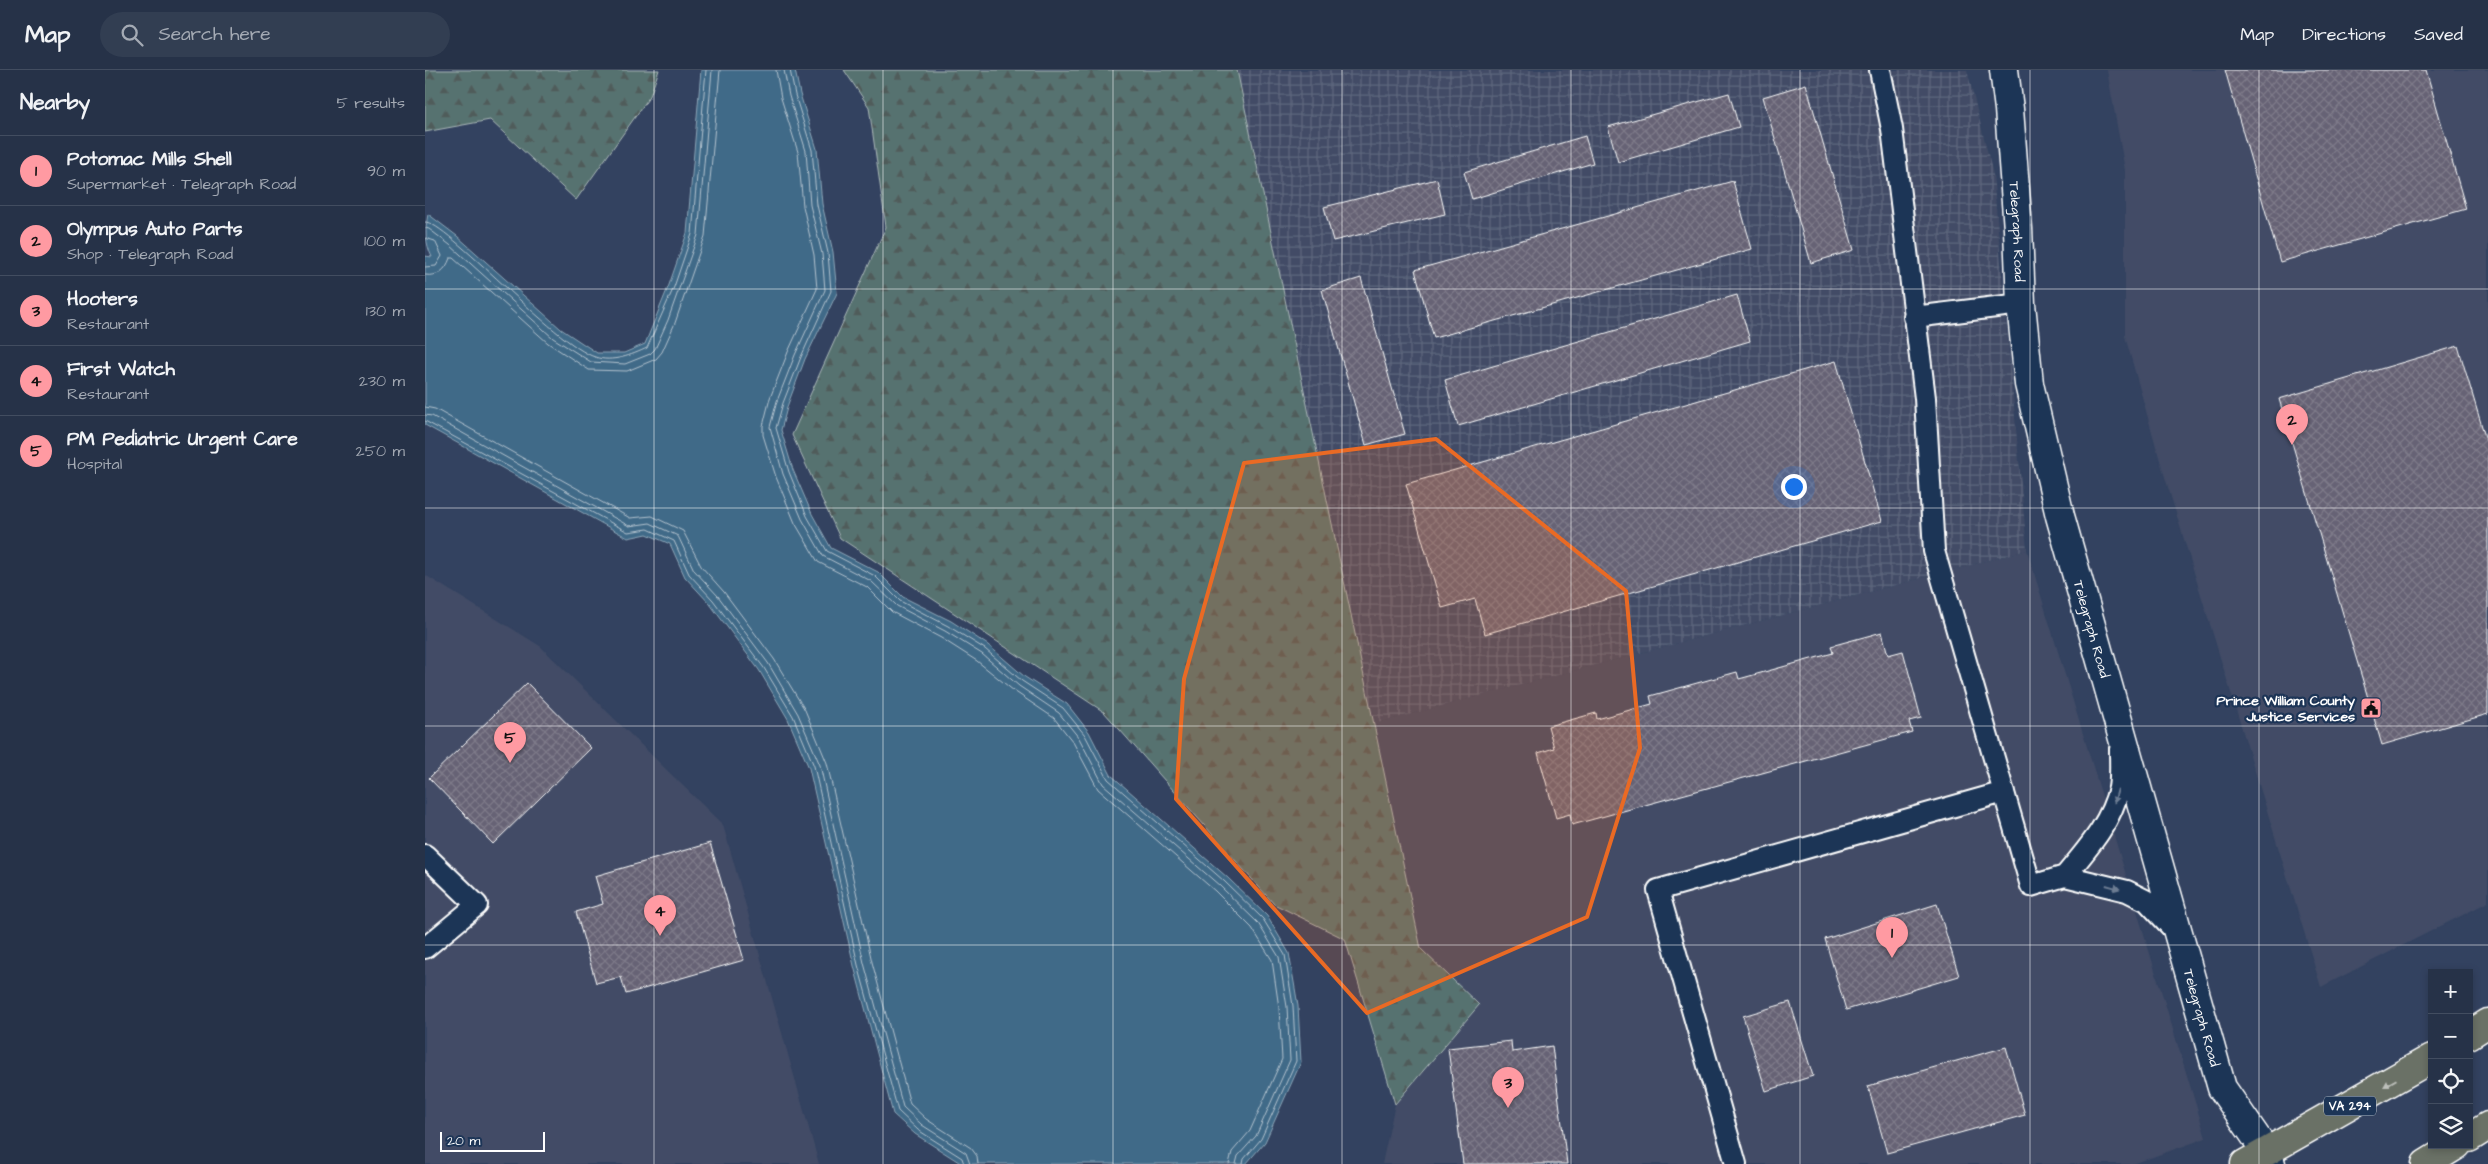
<!DOCTYPE html>
<html lang="en">
<head>
<meta charset="utf-8">
<style>
	body { margin:0; font-family:"Architects Daughter",sans-serif; background:#323e52; color:#f1f3f6 }
	.controls { position:absolute; right:15px; bottom:15px; display:grid; overflow:hidden; border-radius:0px; box-shadow:0 2px 8px #0003 }
	.controls button { width:45px; height:45px; display:grid; place-items:center; padding:0; border:0; border-bottom:1px solid #424d60; background:#263248; color:#f1f3f6; font:25px sans-serif }
	.scale { position:absolute; left:15px; bottom:12px; width:105px; box-sizing:border-box; padding-left:5px; border:2px solid #fff; border-top:0; font-size:14px; line-height:18px; white-space:nowrap; color:#fff; -webkit-text-stroke:4px #1d3557; paint-order:stroke }
	.you { position:absolute; left:1368px; top:416px; width:18px; height:18px; margin:-12px; border:4px solid #fff; border-radius:50%; background:#1a73e8; box-shadow:0 0 0 8px #1a73e833 }
	.badge { display:grid; place-items:center; width:32px; height:32px; border-radius:50%; background:#ff9aa2; color:#111; font-size:16px; font-weight:700 }
	.pin { position:absolute; translate:-50% -41px; filter:drop-shadow(0 1px 2px #0008) }
	.pin::after { content:''; position:absolute; top:26px; width:18px; height:15px; background:inherit; clip-path:polygon(0 0,100% 0,50% 100%) }
	.list { margin:0; padding:0; list-style:none }
	h2 { display:flex; justify-content:space-between; align-items:center; height:65px; margin:0; padding:0 20px; font-size:21px }
	h2 small { font-size:16px; font-weight:400; color:#a4aab4 }
	.list li { display:grid; grid-template-columns:32px 1fr auto; gap:15px; align-items:center; box-sizing:border-box; height:70px; padding:0 20px; border-top:1px solid #424d60 }
	.list b { display:block; font-size:19px; white-space:nowrap }
	.list p { margin:0; font-size:16px; white-space:nowrap; color:#a4aab4 }
	.list em { font-size:16px; font-style:normal; color:#a4aab4 }
	.icon { flex:none; width:28px; height:28px; fill:none; stroke:currentColor; stroke-width:2; stroke-linecap:round; stroke-linejoin:round }
	.map { position:relative; flex:none; width:2063px; height:1094px; overflow:hidden }
	header { display:flex; align-items:center; gap:30px; box-sizing:border-box; height:70px; padding:0 25px; background:#263248; border-bottom:1px solid #424d60 }
	header strong { font-size:24px }
	nav { display:flex; gap:28px; margin-inline-start:auto; font-size:18px }
	.search { width:350px; height:45px; background:#323e52; display:flex; align-items:center; gap:12px; box-sizing:border-box; padding:0 18px; border-radius:28px; color:#a4aab4; font-size:19px }
	main { display:flex }
	aside { flex:1; background:#263248 }
	.map>svg:first-child { display:block }
	.built { fill:#424c66 }
	.industrial { fill:url(#industrial-grid) }
	.forest { fill:url(#forest-firs); stroke:#abb8b8 }
	.water { fill:#416a88; stroke:#8da6b8 }
	.lines { fill:none; stroke-linecap:round; stroke-linejoin:round }
	.shore { stroke:#b3c3cf; stroke-width:1 }
	.building { fill:url(#building-cross-hatch); stroke:#fff }
	.lane-casing { stroke:#fff; stroke-width:24 }
	.secondary-casing { stroke:#fff; stroke-width:31 }
	.highway-casing { stroke:#fff; stroke-width:31 }
	.lane { stroke:#1d3557; stroke-width:20 }
	.secondary { stroke:#1d3557; stroke-width:28 }
	.highway { stroke:#6a7166; stroke-width:28 }
	.oneway { fill:#6c7c92 }
	.oneway2 { fill:#bcbfba }
	.marked { fill:#ea6a24; fill-opacity:0.2; stroke:#ea6a24; stroke-width:4; stroke-linejoin:round }
	.grid { fill:none; stroke:#fff; stroke-width:1; stroke-opacity:0.55 }
	.labels { text-anchor:middle; stroke-width:4.5; stroke-linejoin:round; paint-order:stroke }
	.shield { fill:#1d3557; stroke:#bbc2cd; stroke-width:1 }
	.shield-label { font-size:12px; font-weight:bold; fill:#fff }
	.street-label { font-size:14px; fill:#fff; stroke:#1d3557 }
	.poi-label { font-size:14px; font-weight:bold; fill:#fff; stroke:#1d3557; text-anchor:end }
</style>
</head>
<body>
<header>
<strong>Map</strong>
<div class="search"><svg class="icon" aria-label="search" viewBox="0 0 24 24"><circle cx="10" cy="10" r="6"/><path d="M15 15l6 6"/></svg>Search here</div>
<nav><a>Map</a><a>Directions</a><a>Saved</a></nav>
</header>
<main>
<aside>
<h2>Nearby<small>5 results</small></h2>
<ul class="list">
<li><span class="badge">1</span><div><b>Potomac Mills Shell</b><p>Supermarket · Telegraph Road</p></div><em>90 m</em></li>
<li><span class="badge">2</span><div><b>Olympus Auto Parts</b><p>Shop · Telegraph Road</p></div><em>100 m</em></li>
<li><span class="badge">3</span><div><b>Hooters</b><p>Restaurant</p></div><em>130 m</em></li>
<li><span class="badge">4</span><div><b>First Watch</b><p>Restaurant</p></div><em>230 m</em></li>
<li><span class="badge">5</span><div><b>PM Pediatric Urgent Care</b><p>Hospital</p></div><em>250 m</em></li>
</ul>
</aside>
<div class="map">
<svg width="2063" height="1094" viewBox="0 0 2063 1094">
	<defs>
		<pattern id="industrial-grid" width="8" height="8" patternUnits="userSpaceOnUse" patternTransform="scale(1.25)"><rect width="8" height="8" fill="#424c66"/><path d="M0 4h8M4 0v8" fill="none" stroke="#5e677d"/></pattern>
		<pattern id="forest-firs" width="22" height="20" patternUnits="userSpaceOnUse" patternTransform="scale(1.25)"><rect width="22" height="20" fill="#577270"/><path d="M5 1l3.5 6h-7zM16 11l3.5 6h-7z" fill="#505b5a"/></pattern>
		<pattern id="building-cross-hatch" width="8" height="8" patternUnits="userSpaceOnUse" patternTransform="scale(1.25)"><rect width="8" height="8" fill="#666274"/><path d="M0 0l8 8M0 8l8-8" fill="none" stroke="#7d7a89"/></pattern>
	</defs>
	<rect width="100%" height="100%" fill="#334260"/>
	<filter id="ink" filterUnits="userSpaceOnUse"><feTurbulence type="fractalNoise" baseFrequency=".02" numOctaves="2"/><feDisplacementMap in="SourceGraphic" scale="10" xChannelSelector="R" yChannelSelector="G"/><feConvolveMatrix kernelMatrix="1 2 1 2 8 2 1 2 1" color-interpolation-filters="sRGB"/></filter>
	<g filter="url(#ink)">
		<path class="built" d="M1682 0H2063V832L1896 917 1736 394 1700 266V100Z
			M1602 480 1781 1068 1708 1094H957L970 1034 1054 935 996 880 949 654Z
			M0 505 115 576 298 755 394 1094H0Z"/>
		<path class="industrial" d="M812 0H1542L1568 104 1602 480 949 654Z"/>
		<path class="forest" d="M0 0H234L225 26 151 130 65 50 0 62Z
			M419 0H812L996 879 1054 935 970 1034 920 869 849 834 679 642 415 468 367 365 461 157 444 37Z"/>
		<path class="water" d="M276 0H370L375 24 392 79 397 134 408 182 412 223 380 289 363 334 356 360 368 400 387 444 406 478 453 502 478 527 526 551 563 575 600 607 642 634 664 662 686 705 803 808 842 846 864 883 873 936 876 992 840 1072 821 1094H537L490 1064 468 1044 429 896 384 698 363 649 334 600 285 534 260 507 245 474 222 464 203 468 0 355V186L7 187C0 173 0 160 3 144L32 166 136 259 172 283H199L220 274 244 215 262 163Z"/>
		<g class="lines">
			<path class="shore" d="M351 0 356 28 373 82 378 136 389 185 392 219 363 282 345 328 338 356V365L351 407 370 453 393 492 442 517 467 542 516 568 552 591 589 621 629 648 648 672 673 719 790 821 827 858 847 890 854 938 857 989 825 1061 807 1082 804 1094
				M359 0 364 26 381 81 385 135 397 184 400 220 370 285 352 331 345 357 358 404 377 449 398 486 446 511 472 536 520 561 557 584 594 616 634 643 654 668 678 714 795 816 833 853 854 887 862 937 865 990 831 1066 813 1086 811 1094
				M365 0 370 25 387 80 392 135 403 183 406 221 376 287 358 333 351 358 364 402 382 446 402 481 450 506 475 531 523 556 560 579 597 611 638 638 660 665 683 709 799 811 838 849 860 885 868 936 871 991 836 1069 819 1089 818 1094
				M0 152C20 150 131 275 170 287 187 293 207 285 222 278L249 217 267 164 281 0
				M0 158 4 159 25 175 128 268 166 292 200 294 225 284 230 279 243 250 273 165 287 0
				M0 168 10 171 17 186 11 196 0 197
				M0 205C13 207 21 200 25 188H28L123 273 164 300 202 301 231 289 237 282 250 253 280 166 295 0
				M0 337 10 339 205 448 227 446 258 461 276 496 299 522 349 589 380 640 402 693 447 892 485 1034 501 1049 546 1078 552 1086 553 1094
				M0 345 7 346 204 456 225 453 253 466 269 500 293 526 343 593 373 644 395 695 439 893 478 1037 497 1055 541 1083 545 1094
				M0 351 203 462 223 459 249 471 264 504 288 530 339 598 368 646 389 696 433 895 473 1041 493 1060 537 1088 539 1094"/>
		</g>
		<path class="building" d="M1800 0H2001L2041 139 1855 192Z
			M1381 14 1429 180 1386 193 1338 27Z
			M1304 23 1314 57 1193 92 1183 57Z
			M1160 66 1168 93 1047 129 1039 102Z
			M1012 109 1020 144 908 171 899 137Z
			M1308 111 1327 179 1009 268 990 200Z
			M936 208 980 364 941 375 897 220Z
			M1312 225 1325 271 1033 356 1020 310Z
			M2033 276 2063 377V644L1957 675 1854 329Z
			M1411 291 1457 451 1060 564 1050 529 1017 538 981 414Z
			M1457 562 1463 585 1478 581 1496 648 1484 651 1487 662 1147 755 1145 744 1131 748 1113 683 1129 678 1123 656 1171 643 1172 649 1227 634 1225 626 1312 602 1314 609 1408 583 1406 576Z
			M102 613 166 678 68 774 4 708Z
			M285 773 319 890 201 924 196 907 171 913 151 842 178 834 170 806Z
			M1512 834 1534 906 1421 940 1400 869Z
			M1365 932 1388 1006 1341 1021 1318 946Z
			M1086 971 1087 982 1127 976 1142 1094H1038L1023 978Z
			M1581 977 1600 1045 1462 1083 1443 1016Z"/>
		<g class="lines">
			<g class="lane-casing">
				<path id="lane" d="M1455 0 1467 59 1500 328 1509 481 1606 816 1640 806 1702 821 1722 831 1751 862
					M1489 247 1596 234
					M0 785 52 835 0 878
					M1640 806C1663 778 1686 753 1694 718 1696 706 1695 691 1695 679
					M1311 1094 1233 820 1579 722"/>
			</g>
			<g class="secondary-casing">
				<g id="secondary">
					<path id="s1" d="M1579 0 1584 39 1593 159 1596 234 1604 314 1635 446 1797 1018 1842 1083 1846 1094"/>
				</g>
			</g>
			<g class="highway-casing">
				<path id="highway" d="M2044 965 2063 953
					M2044 1068 2063 1056
					M1820 1094 2007 988
					M2001 1094 2032 1075"/>
			</g>
			<use href="#lane" class="lane"/>
			<use href="#secondary" class="secondary"/>
			<use href="#highway" class="highway"/>
		</g>
		<defs><path id="oneway-solid" d="M-6-.8H1V-3.2L6.5 0L1 3.2V.8H-6Z" transform="scale(1.25)"/></defs>
		<g class="oneway">
			<use href="#oneway-solid" transform="translate(1691 726) rotate(105)"/>
			<use href="#oneway-solid" transform="translate(1688 817) rotate(16)"/>
		</g>
		<use class="oneway2" href="#oneway-solid" transform="translate(1965 1013) rotate(150)"/>
	</g>
	<path class="marked" d="M1011 369 1201 521 1215 678 1162 847 942 943 751 729 759 609 819 393Z"/>
	<path class="grid" d="M229 0V1094M458 0V1094M688 0V1094M917 0V1094M1146 0V1094M1375 0V1094M1605 0V1094M1834 0V1094M0 219H2063M0 438H2063M0 656H2063M0 875H2063"/>
	<defs>
		<g id="civic-square" transform="scale(1.125)"><rect x="-9" y="-9" width="18" height="18" rx="4" fill="#ff9aa2" stroke="#1d3557"/><path d="M-.6-6.5H3V-4.5H.6V-3L4-1V1h2V6H-6V1h2V-1L-.6-3ZM-1.2 2.5V6h2.4V2.5Z" fill="#111"/></g>
	</defs>
	<g fill-rule="evenodd">
		<use href="#civic-square" x="1946" y="638"/>
	</g>
	<g class="labels">
		<rect class="shield" x="1899" y="1026.5" width="52" height="19" rx="4"/>
		<g class="shield-label">
			<text x="1925" y="1040">VA 294</text>
		</g>
		<g class="street-label">
			<text dy="5" stroke="none"><textPath href="#s1" startOffset="162">Telegraph Road</textPath></text>
			<text dy="5" stroke="none"><textPath href="#s1" startOffset="568">Telegraph Road</textPath></text>
			<text dy="5" stroke="none"><textPath href="#s1" startOffset="972">Telegraph Road</textPath></text>
		</g>
		<g class="poi-label">
			<text x="1930" y="635">Prince William County<tspan x="1930" dy="16">Justice Services</tspan></text>
		</g>
	</g>
</svg>
<div class="controls">
<button>+</button>
<button>−</button>
<button><svg class="icon" aria-label="locate" viewBox="0 0 24 24"><circle cx="12" cy="12" r="6"/><path d="M12 2v4M12 18v4M2 12h4M18 12h4"/></svg></button>
<button><svg class="icon" aria-label="layers" viewBox="0 0 24 24"><path d="M12 4l9 5-9 5-9-5zM3 14l9 5 9-5"/></svg></button>
</div>
<div class="scale">20 m</div>
<div class="you"></div>
<div class="pin badge" style="left:1467px;top:888px">1</div>
<div class="pin badge" style="left:1867px;top:375px">2</div>
<div class="pin badge" style="left:1083px;top:1038px">3</div>
<div class="pin badge" style="left:235px;top:866px">4</div>
<div class="pin badge" style="left:85px;top:693px">5</div>
</div>
</main>
</body>
</html>
